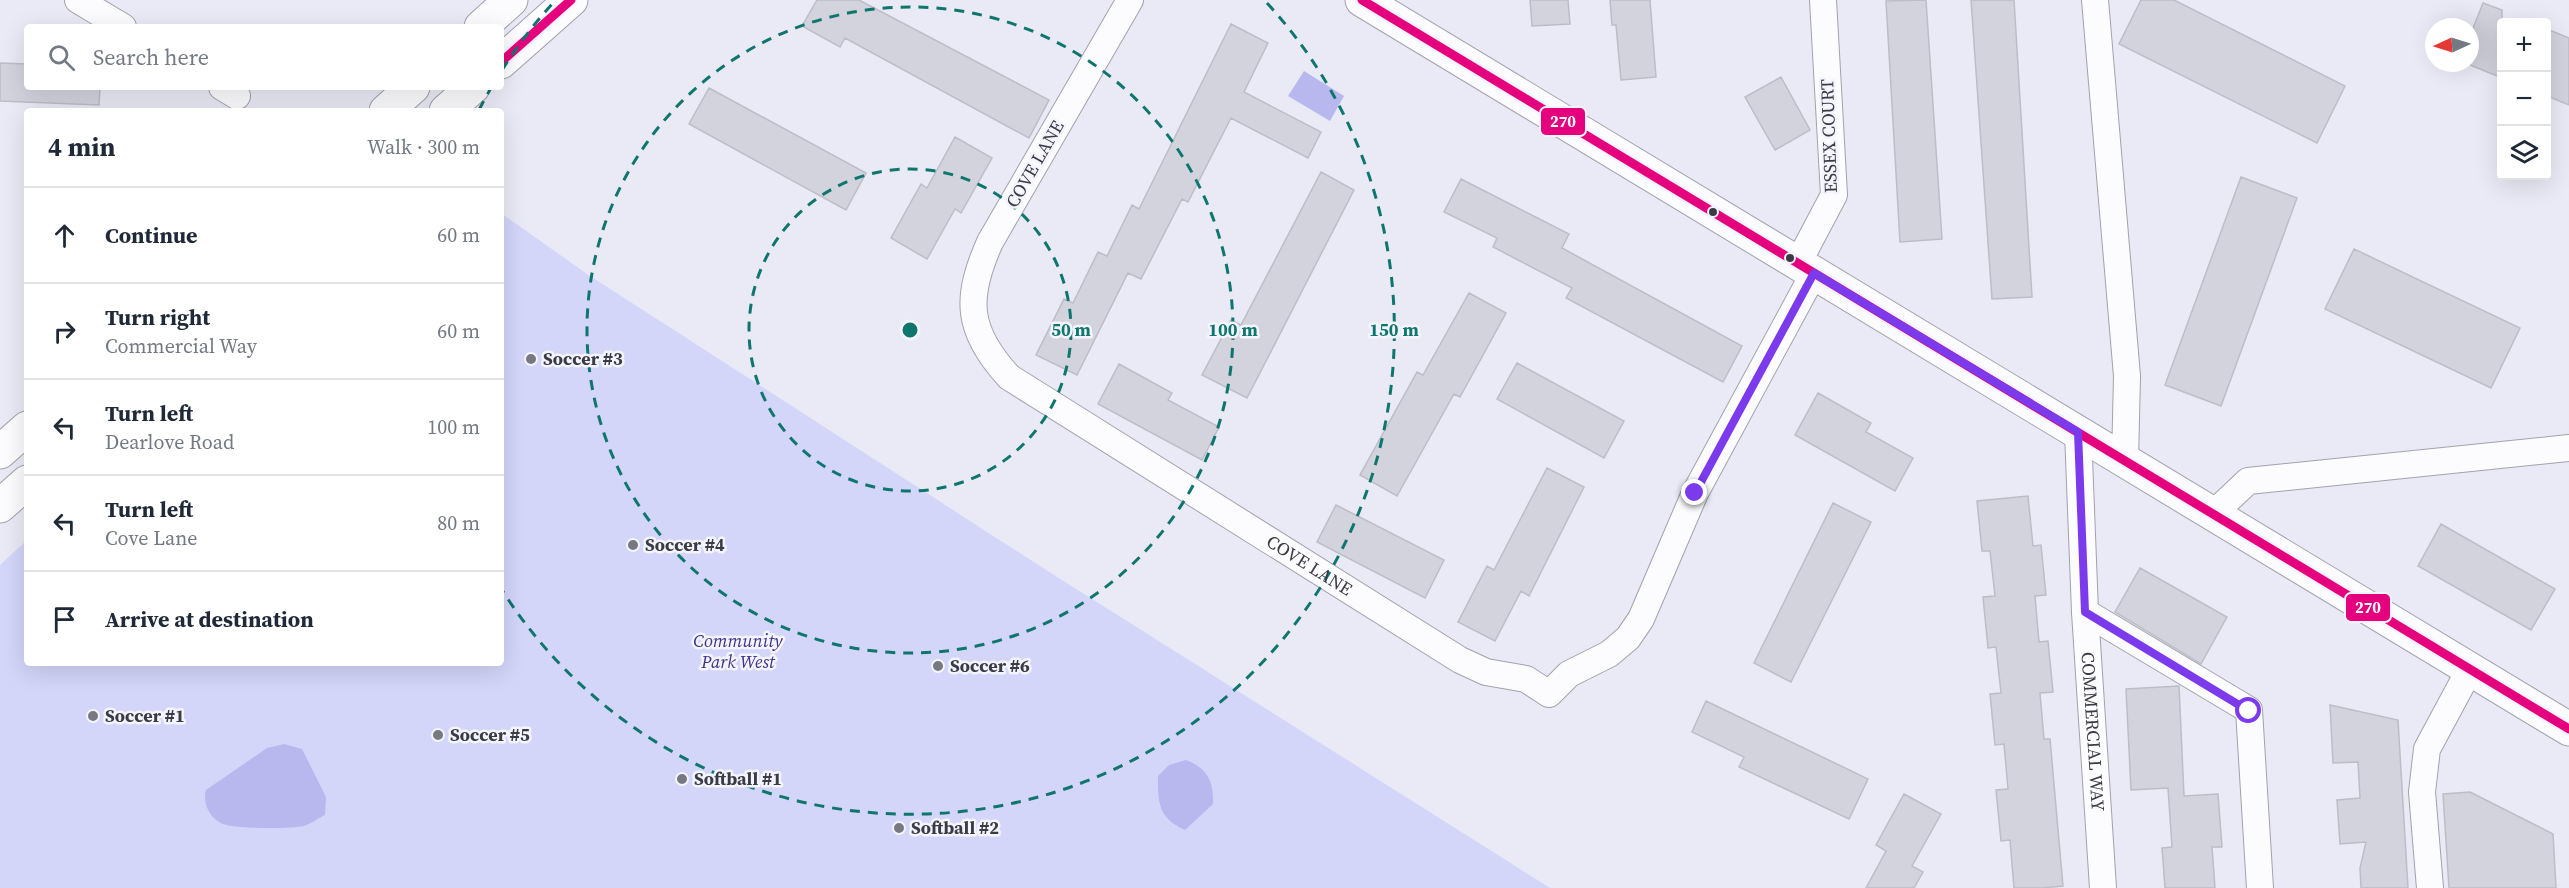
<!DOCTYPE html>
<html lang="en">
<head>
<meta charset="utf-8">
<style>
	body { margin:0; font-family:"Source Serif 4",serif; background:#f6f6f7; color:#1f2937 }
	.controls { position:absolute; right:18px; top:18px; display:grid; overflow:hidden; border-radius:6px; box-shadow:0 6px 24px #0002 }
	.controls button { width:54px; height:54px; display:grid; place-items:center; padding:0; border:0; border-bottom:2px solid #e0e1e3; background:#fff; color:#1f2937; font:30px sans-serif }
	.compass { position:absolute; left:2425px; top:18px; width:54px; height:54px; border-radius:50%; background:#fff; box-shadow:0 6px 24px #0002; rotate:266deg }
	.stop { position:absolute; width:18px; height:18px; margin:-14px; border:4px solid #7c3aed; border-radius:50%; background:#fff }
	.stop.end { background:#7c3aed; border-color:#fff; box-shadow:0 2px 6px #0008 }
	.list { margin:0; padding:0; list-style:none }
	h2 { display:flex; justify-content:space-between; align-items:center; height:78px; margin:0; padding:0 24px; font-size:26px }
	h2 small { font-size:20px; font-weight:400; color:#747a83 }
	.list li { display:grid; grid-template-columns:39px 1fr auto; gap:18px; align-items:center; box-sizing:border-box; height:96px; padding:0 24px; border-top:2px solid #e0e1e3 }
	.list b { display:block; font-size:22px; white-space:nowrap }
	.list p { margin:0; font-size:20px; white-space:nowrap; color:#747a83 }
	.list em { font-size:20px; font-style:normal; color:#747a83 }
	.icon { flex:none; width:33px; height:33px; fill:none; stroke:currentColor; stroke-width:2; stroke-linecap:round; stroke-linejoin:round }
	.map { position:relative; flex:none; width:2569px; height:888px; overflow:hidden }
	.search { position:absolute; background:#fff; box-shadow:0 6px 24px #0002; left:24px; top:24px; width:480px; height:66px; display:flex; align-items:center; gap:15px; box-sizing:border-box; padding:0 21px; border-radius:6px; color:#747a83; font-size:22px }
	.panel { position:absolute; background:#fff; box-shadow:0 6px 24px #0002; left:24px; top:108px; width:480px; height:558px; border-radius:6px }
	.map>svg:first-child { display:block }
	.green { fill:#d3d5f9 }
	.water { fill:#b8b8ef }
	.building { fill:#d3d3de; stroke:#bcbdc7; stroke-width:1.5 }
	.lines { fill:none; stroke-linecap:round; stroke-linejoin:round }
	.street-casing { stroke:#a1a2ac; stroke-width:28 }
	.secondary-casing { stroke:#a1a2ac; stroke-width:35 }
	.primary-casing { stroke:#a1a2ac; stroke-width:35 }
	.street { stroke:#fcfcfe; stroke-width:26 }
	.secondary { stroke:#fcfcfe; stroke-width:33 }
	.primary { stroke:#fcfcfe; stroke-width:33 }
	.bus-1-casing { stroke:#f4f4ff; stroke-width:14 }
	.bus-1 { stroke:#e5007d; stroke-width:9 }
	.route { stroke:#7c3aed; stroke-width:8 }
	.ring { fill:none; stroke:#0f766e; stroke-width:3; stroke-dasharray:10 8 }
	.bus-dot { fill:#3a3b45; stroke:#f4f4ff; stroke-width:2 }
	.poi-dot { fill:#787883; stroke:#f4f4ff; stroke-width:2 }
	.labels { text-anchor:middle; stroke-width:5; stroke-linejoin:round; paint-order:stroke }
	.street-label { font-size:18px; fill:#3a3b45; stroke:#f4f4ff }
	.poi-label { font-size:18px; font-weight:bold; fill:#3a3b45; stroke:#f4f4ff; text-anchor:start }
	.park-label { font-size:18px; font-style:italic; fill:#3f3589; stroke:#f4f4ff }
	.centre { fill:#0f766e; stroke:#f4f4ff; stroke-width:3 }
	.ring-label { font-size:18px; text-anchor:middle; font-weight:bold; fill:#0f766e; stroke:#f4f4ff; stroke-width:5; stroke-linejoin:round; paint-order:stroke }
	.line-badge { stroke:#f4f4ff; stroke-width:2 }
	.badge-label { font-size:16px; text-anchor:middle; font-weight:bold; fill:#fff }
</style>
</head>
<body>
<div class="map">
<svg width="2569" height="888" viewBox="0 0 2569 888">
	<rect width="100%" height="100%" fill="#eaeaf6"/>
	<path class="green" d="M501 213 587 274 1043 568 1550 888H0V565L27 540V663H501Z"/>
	<path class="water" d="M1304 71 1344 96 1330 121 1288 96Z
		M284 744 302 749 326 797 325 815C318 818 311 824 304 826 291 829 235 829 223 824 210 819 202 803 206 790L267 748Z
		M1186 760C1207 768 1214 781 1213 804L1185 830C1158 818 1158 803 1158 776L1169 765Z"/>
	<path class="building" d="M817 0H859L1049 100 1029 138 845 38 840 47 802 26Z
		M1530 0H1568L1570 24 1532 26Z
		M1610 0H1650L1656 77 1621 80 1616 25H1612Z
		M1926 0 1942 239 1900 242 1886 1Z
		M1971 0H2014L2032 297 1992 299Z
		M2141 0H2174L2345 86 2317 143 2119 44Z
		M2483 3 2502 10V78L2470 65V36Z
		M1231 24 1268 43 1244 92 1321 132 1308 158 1231 118 1188 202 1182 199 1141 279 1128 273 1077 375 1036 355 1064 299 1073 303 1098 252 1107 256 1132 205 1139 209Z
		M2547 29 2569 38V105L2547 96Z
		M0 63 27 64V87H100L99 105 0 101Z
		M1781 77 1810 130 1775 150 1745 97Z
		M709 88 866 173 846 210 689 124Z
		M955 137 992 158 961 213 955 209 927 259 891 238 921 184 927 188Z
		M1321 172 1354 190 1247 398 1202 375 1231 320 1241 325Z
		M2241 177 2297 198 2221 406 2165 385Z
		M1461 179 1569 234 1562 248 1742 346 1723 382 1566 298 1572 288 1493 247 1497 238 1444 212Z
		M2354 249 2520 328 2491 388 2325 309Z
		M1469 293 1506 313 1460 397 1454 394 1397 496 1360 475 1417 372 1423 375Z
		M1517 363 1624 421 1604 458 1497 399Z
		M1119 364 1172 393 1168 400 1219 427 1202 460 1098 404Z
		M1818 393 1871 423 1866 432 1913 458 1895 491 1795 435Z
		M1547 468 1584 487 1529 596 1521 591 1495 641 1458 622 1487 566 1494 570Z
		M2028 496 2033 546 2041 545 2046 595 2035 596 2039 642 2048 641 2053 692 2040 693 2044 739H2050L2063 886 2043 888H2014L2010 840 2001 841 1996 790 2008 789 2004 744 1995 745 1990 694 2001 693 1996 647 1988 648 1983 597 1995 596 1990 551H1982L1977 501Z
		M1833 503 1871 522 1791 682 1754 663Z
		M1336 505 1444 560 1425 598 1317 542Z
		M2441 524 2555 589 2531 630 2418 566Z
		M2140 568 2227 617 2201 664 2115 612Z
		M2179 686 2184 796 2218 794 2222 847H2212L2215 888H2165L2162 848 2172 847 2168 788 2131 790 2126 689Z
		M1706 701 1868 779 1849 819 1739 767 1744 757 1692 732Z
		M2330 705 2398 720 2408 888H2361L2360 868 2366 842 2340 844 2337 800 2360 798 2358 762 2333 763Z
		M2470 792 2553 834 2556 888H2449L2443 794Z
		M1904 794 1941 814 1912 866 1923 872 1914 888H1866L1886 851 1876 845Z"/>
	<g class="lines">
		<g class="street-casing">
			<g id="street">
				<path d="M78 0 123 27"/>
				<path id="s1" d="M1130 0 990 242C965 298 966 330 1009 377L1460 660 1486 672 1526 679 1549 694 1569 674 1609 654 1628 638 1641 619 1695 493 1814 273"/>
				<path d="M2095 0 2127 376 2125 461"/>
				<path d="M222 87 237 96"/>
				<path d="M1798 263 1834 195 1823 0"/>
				<path id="s2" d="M2078 432 2085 612 2103 888"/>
				<path d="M2213 514 2248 481 2569 448"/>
				<path d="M2085 612 2249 710 2260 888"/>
				<path d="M2430 888 2422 792 2427 749 2470 669"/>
			</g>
		</g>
		<g class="secondary-casing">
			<path id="secondary" d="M1362 0 2569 729"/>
		</g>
		<g class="primary-casing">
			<path id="primary" d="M481 27 511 0
				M501 62 571 0
				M386 111 413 87
				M446 111 473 87
				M0 452 27 428
				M0 506 27 482"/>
		</g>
		<use href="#street" class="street"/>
		<use href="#secondary" class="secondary"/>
		<use href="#primary" class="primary"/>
		<g class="bus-1-casing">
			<path id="bus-1" d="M1362 0 2569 729
				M501 62 571 0"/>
		</g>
		<use href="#bus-1" class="bus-1"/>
	</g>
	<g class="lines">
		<path class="route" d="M1695 493 1814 273 2078 432 2085 612 2249 711"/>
	</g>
	<g class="ring">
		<circle cx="910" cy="330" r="161"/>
		<circle cx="910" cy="330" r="323"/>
		<path d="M479 110A484 484 0 0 1 491 88M502 70A484 484 0 0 1 553 3M1267 3A484 484 0 1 1 502 590"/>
	</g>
	<g class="bus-dot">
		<circle cx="1713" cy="212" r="5"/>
		<circle cx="1790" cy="258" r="5"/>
	</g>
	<g class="poi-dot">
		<circle cx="531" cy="359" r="6"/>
		<circle cx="633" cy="545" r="6"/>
		<circle cx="938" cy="666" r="6"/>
		<circle cx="93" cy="716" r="6"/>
		<circle cx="438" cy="735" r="6"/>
		<circle cx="682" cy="779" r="6"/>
		<circle cx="899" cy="828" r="6"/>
	</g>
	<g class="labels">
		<g class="street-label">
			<text transform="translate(1829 136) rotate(-92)" y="6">ESSEX COURT</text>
			<text transform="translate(1035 164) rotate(-60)" y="6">COVE LANE</text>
			<text dy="6" stroke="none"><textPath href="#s1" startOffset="782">COVE LANE</textPath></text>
			<text dy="6" stroke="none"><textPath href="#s2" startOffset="300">COMMERCIAL WAY</textPath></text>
		</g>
		<g class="poi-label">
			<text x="543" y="365">Soccer #3</text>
			<text x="645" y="551">Soccer #4</text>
			<text x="950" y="672">Soccer #6</text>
			<text x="105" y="722">Soccer #1</text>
			<text x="450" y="741">Soccer #5</text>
			<text x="694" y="785">Softball #1</text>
			<text x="911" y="834">Softball #2</text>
		</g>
		<g class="park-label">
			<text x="738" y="647">Community<tspan x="738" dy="21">Park West</tspan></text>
		</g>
	</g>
	<circle cx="910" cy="330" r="9" class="centre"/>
	<g class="ring-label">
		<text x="1071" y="336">50 m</text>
		<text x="1233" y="336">100 m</text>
		<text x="1394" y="336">150 m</text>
	</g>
	<g class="line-badge">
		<rect x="1540" y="107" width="46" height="29" rx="6" fill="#e5007d"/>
		<rect x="2345" y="593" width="46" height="29" rx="6" fill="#e5007d"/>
	</g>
	<g class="badge-label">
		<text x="1563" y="127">270</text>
		<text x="2368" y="613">270</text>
	</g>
</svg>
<div class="controls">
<button>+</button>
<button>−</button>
<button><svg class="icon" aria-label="layers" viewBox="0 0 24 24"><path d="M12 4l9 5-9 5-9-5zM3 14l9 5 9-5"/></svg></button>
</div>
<svg class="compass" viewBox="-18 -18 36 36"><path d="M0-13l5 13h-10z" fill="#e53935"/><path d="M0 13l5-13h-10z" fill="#747a83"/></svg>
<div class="stop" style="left:2249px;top:711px"></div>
<div class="stop end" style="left:1695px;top:493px"></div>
<div class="search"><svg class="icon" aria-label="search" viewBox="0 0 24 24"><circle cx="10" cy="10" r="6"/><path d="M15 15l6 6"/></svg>Search here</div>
<section class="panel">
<h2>4 min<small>Walk · 300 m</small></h2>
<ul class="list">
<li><svg class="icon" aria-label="ahead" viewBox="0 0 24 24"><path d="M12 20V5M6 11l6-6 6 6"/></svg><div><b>Continue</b></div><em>60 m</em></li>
<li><svg class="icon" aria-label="right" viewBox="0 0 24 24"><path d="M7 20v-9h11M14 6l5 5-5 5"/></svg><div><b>Turn right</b><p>Commercial Way</p></div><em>60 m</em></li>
<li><svg class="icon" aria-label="left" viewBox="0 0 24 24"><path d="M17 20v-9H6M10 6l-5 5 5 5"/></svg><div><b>Turn left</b><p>Dearlove Road</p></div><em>100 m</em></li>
<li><svg class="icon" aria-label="left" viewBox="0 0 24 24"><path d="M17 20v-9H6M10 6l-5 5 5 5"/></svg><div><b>Turn left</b><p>Cove Lane</p></div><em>80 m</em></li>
<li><svg class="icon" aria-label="arrive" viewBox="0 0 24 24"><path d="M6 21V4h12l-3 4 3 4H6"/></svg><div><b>Arrive at destination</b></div></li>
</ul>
</section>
</div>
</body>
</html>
